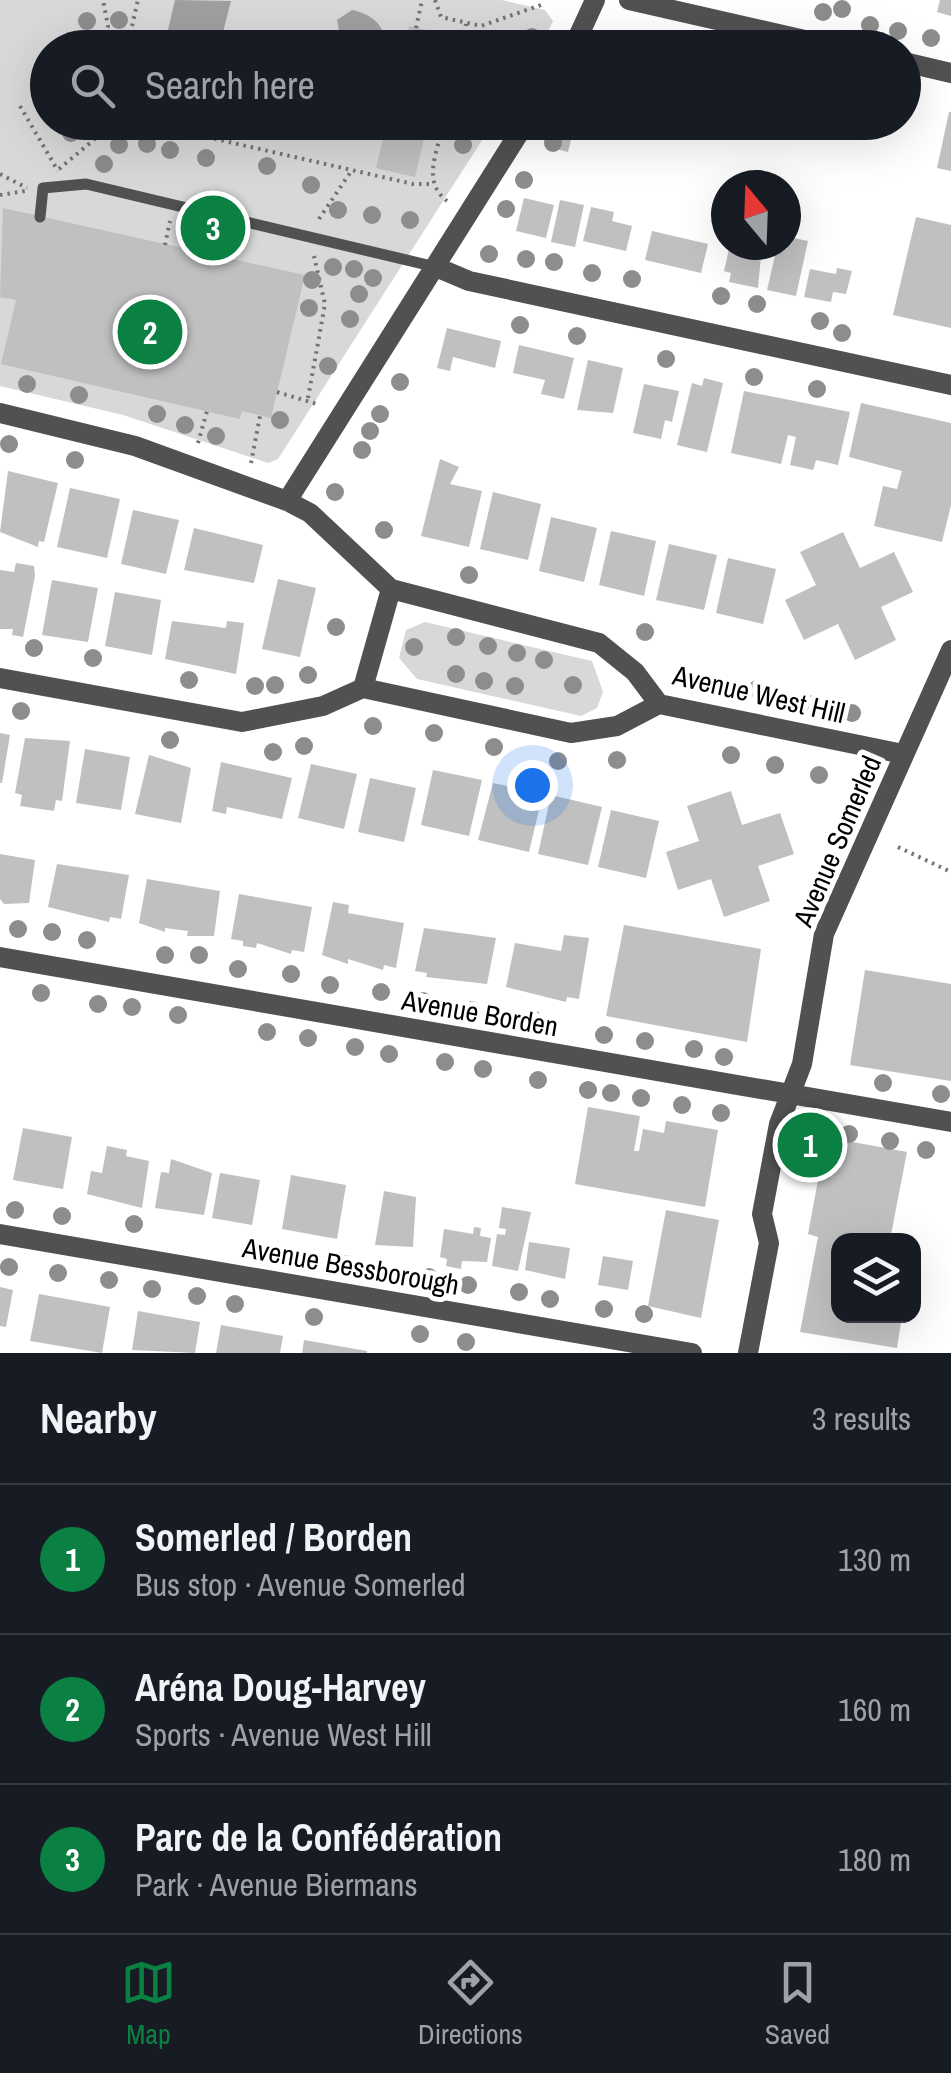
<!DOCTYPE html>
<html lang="en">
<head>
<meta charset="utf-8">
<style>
	body { margin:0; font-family:"Archivo Narrow",sans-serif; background:#242831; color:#f1f3f6 }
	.controls { position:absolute; right:30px; bottom:30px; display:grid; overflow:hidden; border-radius:20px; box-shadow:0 10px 40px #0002 }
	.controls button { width:90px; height:90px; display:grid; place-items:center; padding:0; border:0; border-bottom:2px solid #363941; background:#171b24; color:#f1f3f6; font:50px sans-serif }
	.compass { position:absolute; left:711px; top:170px; width:90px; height:90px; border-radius:50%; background:#171b24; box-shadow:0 10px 40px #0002; rotate:341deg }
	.you { position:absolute; left:532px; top:785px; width:35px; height:35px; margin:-25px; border:8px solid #fff; border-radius:50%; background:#1a73e8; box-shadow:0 0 0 15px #1a73e833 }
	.badge { display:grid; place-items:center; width:65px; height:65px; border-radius:50%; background:#0b8043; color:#fff; font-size:32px; font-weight:700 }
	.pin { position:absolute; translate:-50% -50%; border:5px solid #fff; box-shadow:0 2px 10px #0006 }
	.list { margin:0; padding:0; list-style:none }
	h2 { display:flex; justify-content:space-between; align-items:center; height:130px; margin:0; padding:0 40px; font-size:42px }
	h2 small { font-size:32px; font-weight:400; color:#9ea1a6 }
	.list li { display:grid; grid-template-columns:65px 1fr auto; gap:30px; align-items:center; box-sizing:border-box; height:150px; padding:0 40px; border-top:2px solid #363941 }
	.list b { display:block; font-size:38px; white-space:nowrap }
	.list p { margin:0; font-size:32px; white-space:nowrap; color:#9ea1a6 }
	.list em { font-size:32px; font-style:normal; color:#9ea1a6 }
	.icon { flex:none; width:55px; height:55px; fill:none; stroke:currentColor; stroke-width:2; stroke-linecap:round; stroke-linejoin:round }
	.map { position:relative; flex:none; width:951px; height:1353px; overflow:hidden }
	.search { position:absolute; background:#171b24; box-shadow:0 10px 40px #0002; left:30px; right:30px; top:30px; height:110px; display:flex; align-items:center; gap:25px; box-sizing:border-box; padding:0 35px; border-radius:55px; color:#9ea1a6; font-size:38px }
	.sheet { height:580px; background:#171b24 }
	nav { display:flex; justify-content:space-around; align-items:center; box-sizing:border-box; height:140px; border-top:2px solid #363941; background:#171b24; font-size:28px; color:#9ea1a6 }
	nav a { display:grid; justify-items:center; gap:5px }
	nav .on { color:#0b8043 }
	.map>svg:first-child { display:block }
	.green { fill:#d8d8d8 }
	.water { fill:#9f9f9f }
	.building { fill:#c0c0c0 }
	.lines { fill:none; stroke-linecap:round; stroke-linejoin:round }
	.path { stroke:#737373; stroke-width:4; stroke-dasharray:2.5 5; stroke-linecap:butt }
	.service { stroke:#515151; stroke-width:11 }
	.minor { stroke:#515151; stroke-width:20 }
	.tree { fill:#8d8d8d }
	.labels { text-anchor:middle; stroke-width:10; stroke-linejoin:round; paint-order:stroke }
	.street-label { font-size:28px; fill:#000; stroke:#fff }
</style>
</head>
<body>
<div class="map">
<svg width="951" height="1353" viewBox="0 0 951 1353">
	<rect width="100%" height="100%" fill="#fff"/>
	<path class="green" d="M0 0H502L545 10 553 21 541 47 48 48V122L493 123 278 459 268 463 123 415 0 386Z
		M425 622 592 661 603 692 597 708 581 716 417 679 399 658 406 630Z"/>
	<path class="water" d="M175 0 231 1 220 44 232 47H164Z
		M352 10C372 14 387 26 384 47H351L340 35 337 20Z"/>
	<path class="building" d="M940 0H951V16L937 12Z
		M409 26 448 35 445 48H405Z
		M949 112H951V171L937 168Z
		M387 122H428L415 177 376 168Z
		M582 122H627L624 138Z
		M817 122H849L847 131Z
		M560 137 571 140 568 152 557 149Z
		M524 198 554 205 546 238 516 231Z
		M560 200 584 205 575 247 551 242Z
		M591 207 614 212 612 221 632 226 626 251 583 241Z
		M3 208 305 275 271 418 242 411 240 419 1 364 16 300 0 297Z
		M916 217 951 225V328L893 315Z
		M652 231 708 244 701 273 645 260Z
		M789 237 808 241 796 296 767 290 777 247 787 249Z
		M730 245H762L758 288 729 282 731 273 724 271Z
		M837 268 852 271 846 294 833 292 831 302 804 297 810 269 836 274Z
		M447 328 501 341 495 368 453 357 450 371 437 368Z
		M519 345 574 358 564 399 541 394 545 380 513 373Z
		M588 360 623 368 613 413 577 410Z
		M704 378 723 383 707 452 677 445 692 383 702 386Z
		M644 384 679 391 672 422 665 420 661 439 633 433Z
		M744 391 850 412 838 465 816 460 813 470 790 465 796 437 788 435 781 464 731 453Z
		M861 403 951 423V505L942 542 874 526 883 486 897 489 902 471 849 457Z
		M440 459 459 467 450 484 482 491 469 547 421 536Z
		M8 471 58 483 44 542 39 541 38 547 0 532Z
		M70 488 120 499 107 558 57 547Z
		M493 492 541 504 528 560 480 549Z
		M133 510 179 520 166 574 121 564Z
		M551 517 597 528 584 582 539 571Z
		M194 528 263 545 254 583 184 570Z
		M611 531 656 541 644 596 599 585Z
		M843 532 860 568 894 552 913 592 881 607 896 640 855 660 838 624 804 640 785 600 816 585 800 552Z
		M669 544 717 555 704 610 656 600Z
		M728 558 776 569 763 624 716 613Z
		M16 563 34 566 35 576 23 637 12 635 13 629H0V570L14 572Z
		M278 579 316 588 300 657 262 649Z
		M52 580 98 588 88 642 42 635Z
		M115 592 161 600 152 655 105 646Z
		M172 621 226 628 227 621 244 623 236 674 165 659Z
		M0 733 10 735 2 783H0Z
		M25 738 70 741 62 801 56 800 54 811 20 806 22 795 15 793Z
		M85 749 130 757 121 810 76 803Z
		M149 755 191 768 181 823 135 814Z
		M221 762 292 778 282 819 227 807 226 814 212 811Z
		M311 764 357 774 344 829 298 818Z
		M433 770 482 780 469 836 421 825Z
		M370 778 416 788 404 842 358 832Z
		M493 783 543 793 529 852 478 840Z
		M731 791 742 825 780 813 794 854 758 866 770 901 724 917 711 879 678 890 666 852 699 841 687 806Z
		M551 795 602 807 588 865 538 854Z
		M611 810 659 821 646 878 598 867Z
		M0 854 35 860 29 903 4 904 0 899Z
		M57 864 129 875 121 919 110 917 109 922 48 907Z
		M147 879 220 891 214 936H187L188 931 165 928V932L139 923Z
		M239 894 312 907 304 952 292 950 291 954 257 943 256 948 243 946V941L231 939Z
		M333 902 349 905 348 913 404 923 396 968 384 965 383 970 348 959V964L322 955Z
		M624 925 761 949 747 1042 606 1016Z
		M424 928 496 938 487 984 426 977 427 973 415 971Z
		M564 935 589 938 579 999 567 997 566 1002 506 987 515 943 561 951Z
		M865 970 951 984V1081L850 1065Z
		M588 1107 640 1116 634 1151H639L643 1129 664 1133 666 1121 718 1130 705 1207 575 1184Z
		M23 1128 72 1137 63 1189 13 1180Z
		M826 1137 907 1152 890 1240H838V1316H902L897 1348 800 1332 818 1237 808 1234Z
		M107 1146 127 1150 126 1156 149 1161 142 1208 87 1194 91 1171 102 1173Z
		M171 1159 212 1173 204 1215 155 1208 161 1172 169 1173Z
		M220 1173 260 1180 252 1225 212 1218Z
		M291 1175 346 1185 337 1239 282 1229Z
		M384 1191 416 1197 413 1247 375 1245Z
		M502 1207 531 1212 518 1271 492 1266 497 1234 505 1235 506 1229 499 1228Z
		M666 1210 719 1220 701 1318 648 1306Z
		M474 1227 481 1228 480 1236 491 1238 487 1262 462 1261 461 1269 446 1266 447 1259 440 1257 444 1229 473 1234Z
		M529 1242 570 1248 565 1279 525 1270Z
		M603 1256 633 1261 628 1290 598 1285Z
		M0 1287 13 1290 6 1327 0 1326Z
		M39 1294 110 1307 102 1353 30 1341Z
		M138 1311 200 1322 195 1353 132 1350Z
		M221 1325 283 1336 280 1353H216Z
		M304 1340 367 1351V1353H302Z"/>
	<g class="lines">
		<path class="path" d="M435 0 441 17 481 26 541 5
			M416 28 422 0
			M98 48 108 26 103 0
			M127 48 138 0
			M461 48 466 24
			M20 106 58 171
			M96 122 101 134
			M141 122 413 184H432
			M444 122C438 150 421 181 447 201
			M59 169 115 122
			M0 174 27 188
			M0 195 25 191
			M319 219 352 170
			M165 245 170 221
			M277 392 317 404
			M308 398 325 304 314 256
			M198 443 207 411
			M251 463 260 416
			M898 847 951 872"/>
		<path class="service" d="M40 217 43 188 86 184 436 267"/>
		<path class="minor" d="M629 0 840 48
			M573 48 595 0
			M904 62 951 73
			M436 267 469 281 951 385
			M0 413 135 446 287 501 310 513 391 589 599 643 635 672 659 704 903 754
			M287 501 526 122
			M0 678 242 722 323 706 363 688 571 733 617 726 659 704
			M363 688 391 589
			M0 957 951 1122
			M0 1234 692 1353
			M748 1353 769 1243 762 1214 779 1124 802 1064 824 934 951 650"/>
	</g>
	<g class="tree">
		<circle cx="842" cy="9" r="9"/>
		<circle cx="823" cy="12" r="9"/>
		<circle cx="119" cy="20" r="9"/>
		<circle cx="87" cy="21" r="9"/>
		<circle cx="870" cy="25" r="9"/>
		<circle cx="898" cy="31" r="9"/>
		<circle cx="532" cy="37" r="9"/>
		<circle cx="931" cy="38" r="9"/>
		<circle cx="71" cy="133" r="9"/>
		<circle cx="553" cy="143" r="9"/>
		<circle cx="147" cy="144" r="9"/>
		<circle cx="119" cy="145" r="9"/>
		<circle cx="463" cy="145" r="9"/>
		<circle cx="170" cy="150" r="9"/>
		<circle cx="206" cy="158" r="9"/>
		<circle cx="104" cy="164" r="9"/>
		<circle cx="267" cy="166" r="9"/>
		<circle cx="524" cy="180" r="9"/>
		<circle cx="311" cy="185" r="9"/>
		<circle cx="506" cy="209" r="9"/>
		<circle cx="338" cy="210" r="9"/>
		<circle cx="372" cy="215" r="9"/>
		<circle cx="410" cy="220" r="9"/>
		<circle cx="489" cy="254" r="9"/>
		<circle cx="526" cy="259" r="9"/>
		<circle cx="554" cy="262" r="9"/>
		<circle cx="333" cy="267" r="9"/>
		<circle cx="354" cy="269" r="9"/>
		<circle cx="592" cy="273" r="9"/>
		<circle cx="373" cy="278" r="9"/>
		<circle cx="632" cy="279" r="9"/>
		<circle cx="312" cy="280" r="9"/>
		<circle cx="359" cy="294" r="9"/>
		<circle cx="721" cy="296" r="9"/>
		<circle cx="757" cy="304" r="9"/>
		<circle cx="309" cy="308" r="9"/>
		<circle cx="350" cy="319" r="9"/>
		<circle cx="820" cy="321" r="9"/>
		<circle cx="520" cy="325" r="9"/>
		<circle cx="842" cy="333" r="9"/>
		<circle cx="577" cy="336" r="9"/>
		<circle cx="666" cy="359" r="9"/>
		<circle cx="328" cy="366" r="9"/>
		<circle cx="754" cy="377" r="9"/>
		<circle cx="400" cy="382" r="9"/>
		<circle cx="27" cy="384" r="9"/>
		<circle cx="817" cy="389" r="9"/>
		<circle cx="79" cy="395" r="9"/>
		<circle cx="157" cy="414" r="9"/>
		<circle cx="380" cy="414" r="9"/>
		<circle cx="280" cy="420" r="9"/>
		<circle cx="185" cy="425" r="9"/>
		<circle cx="370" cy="431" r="9"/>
		<circle cx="216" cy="436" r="9"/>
		<circle cx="9" cy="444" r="9"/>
		<circle cx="362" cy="450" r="9"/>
		<circle cx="75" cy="460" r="9"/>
		<circle cx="335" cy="492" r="9"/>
		<circle cx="384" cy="530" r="9"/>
		<circle cx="469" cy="575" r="9"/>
		<circle cx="336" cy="627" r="9"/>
		<circle cx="645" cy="632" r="9"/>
		<circle cx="456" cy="637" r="9"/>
		<circle cx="488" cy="646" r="9"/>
		<circle cx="414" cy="647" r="9"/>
		<circle cx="34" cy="648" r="9"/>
		<circle cx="517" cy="653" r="9"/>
		<circle cx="93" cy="658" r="9"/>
		<circle cx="544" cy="660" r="9"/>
		<circle cx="456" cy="674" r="9"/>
		<circle cx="308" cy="675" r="9"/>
		<circle cx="189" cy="680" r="9"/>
		<circle cx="484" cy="681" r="9"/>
		<circle cx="275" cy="685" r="9"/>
		<circle cx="573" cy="685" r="9"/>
		<circle cx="255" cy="686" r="9"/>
		<circle cx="515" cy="686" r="9"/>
		<circle cx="757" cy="689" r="9"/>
		<circle cx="812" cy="704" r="9"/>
		<circle cx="21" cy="711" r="9"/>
		<circle cx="852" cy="713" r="9"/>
		<circle cx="373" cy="726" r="9"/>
		<circle cx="434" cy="733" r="9"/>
		<circle cx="170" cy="740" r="9"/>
		<circle cx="304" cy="746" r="9"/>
		<circle cx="494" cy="747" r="9"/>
		<circle cx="273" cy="752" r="9"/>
		<circle cx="731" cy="755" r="9"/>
		<circle cx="617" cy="760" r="9"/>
		<circle cx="558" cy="761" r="9"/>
		<circle cx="775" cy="765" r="9"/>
		<circle cx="819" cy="775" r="9"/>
		<circle cx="18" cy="929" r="9"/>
		<circle cx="52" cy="932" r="9"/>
		<circle cx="87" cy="940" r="9"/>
		<circle cx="165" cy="955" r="9"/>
		<circle cx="199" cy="955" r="9"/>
		<circle cx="238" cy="969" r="9"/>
		<circle cx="291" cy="974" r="9"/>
		<circle cx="330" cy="985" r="9"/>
		<circle cx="381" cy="992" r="9"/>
		<circle cx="41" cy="993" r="9"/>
		<circle cx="423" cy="1001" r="9"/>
		<circle cx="98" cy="1004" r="9"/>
		<circle cx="132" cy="1007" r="9"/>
		<circle cx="472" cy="1010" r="9"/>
		<circle cx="178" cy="1015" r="9"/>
		<circle cx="532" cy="1018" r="9"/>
		<circle cx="267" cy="1032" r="9"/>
		<circle cx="604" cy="1035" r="9"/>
		<circle cx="308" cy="1038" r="9"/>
		<circle cx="645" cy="1041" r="9"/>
		<circle cx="355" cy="1047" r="9"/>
		<circle cx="694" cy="1049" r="9"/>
		<circle cx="389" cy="1054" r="9"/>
		<circle cx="724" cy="1057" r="9"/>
		<circle cx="445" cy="1062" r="9"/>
		<circle cx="483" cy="1069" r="9"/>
		<circle cx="538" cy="1080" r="9"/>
		<circle cx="883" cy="1083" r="9"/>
		<circle cx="588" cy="1090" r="9"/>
		<circle cx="611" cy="1093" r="9"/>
		<circle cx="941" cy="1094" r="9"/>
		<circle cx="641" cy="1098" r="9"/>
		<circle cx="682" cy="1105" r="9"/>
		<circle cx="721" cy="1113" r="9"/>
		<circle cx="849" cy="1134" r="9"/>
		<circle cx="890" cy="1141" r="9"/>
		<circle cx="926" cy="1150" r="9"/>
		<circle cx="15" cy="1210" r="9"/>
		<circle cx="62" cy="1216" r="9"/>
		<circle cx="134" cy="1224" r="9"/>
		<circle cx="346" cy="1264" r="9"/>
		<circle cx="9" cy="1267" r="9"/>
		<circle cx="58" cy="1273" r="9"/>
		<circle cx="394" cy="1274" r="9"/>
		<circle cx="429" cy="1277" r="9"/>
		<circle cx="109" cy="1280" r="9"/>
		<circle cx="468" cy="1285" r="9"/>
		<circle cx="152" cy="1289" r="9"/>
		<circle cx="519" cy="1292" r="9"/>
		<circle cx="197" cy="1296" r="9"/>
		<circle cx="550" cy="1299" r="9"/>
		<circle cx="235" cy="1304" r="9"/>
		<circle cx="604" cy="1309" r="9"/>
		<circle cx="644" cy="1314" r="9"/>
		<circle cx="314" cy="1317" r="9"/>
		<circle cx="420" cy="1334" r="9"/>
		<circle cx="466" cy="1342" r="9"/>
	</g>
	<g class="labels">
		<g class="street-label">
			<text transform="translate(759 694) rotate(13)" y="10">Avenue West Hill</text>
			<text transform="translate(837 841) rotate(-67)" y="10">Avenue Somerled</text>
			<text transform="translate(480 1013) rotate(10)" y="10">Avenue Borden</text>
			<text transform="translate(351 1266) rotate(10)" y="10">Avenue Bessborough</text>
		</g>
	</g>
</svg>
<div class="controls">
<button><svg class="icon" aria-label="layers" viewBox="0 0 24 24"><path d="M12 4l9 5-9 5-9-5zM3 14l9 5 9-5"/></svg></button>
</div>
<svg class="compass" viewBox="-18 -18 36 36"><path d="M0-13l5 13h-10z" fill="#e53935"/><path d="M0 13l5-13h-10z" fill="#9ea1a6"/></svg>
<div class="you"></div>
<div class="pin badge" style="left:810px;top:1145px">1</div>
<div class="pin badge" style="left:150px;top:332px">2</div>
<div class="pin badge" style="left:213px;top:228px">3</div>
<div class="search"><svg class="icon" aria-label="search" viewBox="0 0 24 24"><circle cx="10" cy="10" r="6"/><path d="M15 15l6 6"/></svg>Search here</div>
</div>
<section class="sheet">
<h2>Nearby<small>3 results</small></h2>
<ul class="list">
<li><span class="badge">1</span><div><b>Somerled / Borden</b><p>Bus stop · Avenue Somerled</p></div><em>130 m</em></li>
<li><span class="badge">2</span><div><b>Aréna Doug-Harvey</b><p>Sports · Avenue West Hill</p></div><em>160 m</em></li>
<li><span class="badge">3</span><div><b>Parc de la Confédération</b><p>Park · Avenue Biermans</p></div><em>180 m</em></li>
</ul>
</section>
<nav>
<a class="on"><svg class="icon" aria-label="map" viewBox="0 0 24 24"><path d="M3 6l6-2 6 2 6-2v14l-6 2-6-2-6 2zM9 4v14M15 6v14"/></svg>Map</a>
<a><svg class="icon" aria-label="directions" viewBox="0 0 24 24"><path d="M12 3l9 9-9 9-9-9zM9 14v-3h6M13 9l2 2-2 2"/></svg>Directions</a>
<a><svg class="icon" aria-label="saved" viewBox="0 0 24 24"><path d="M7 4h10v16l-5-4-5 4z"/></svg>Saved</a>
</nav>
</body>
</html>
